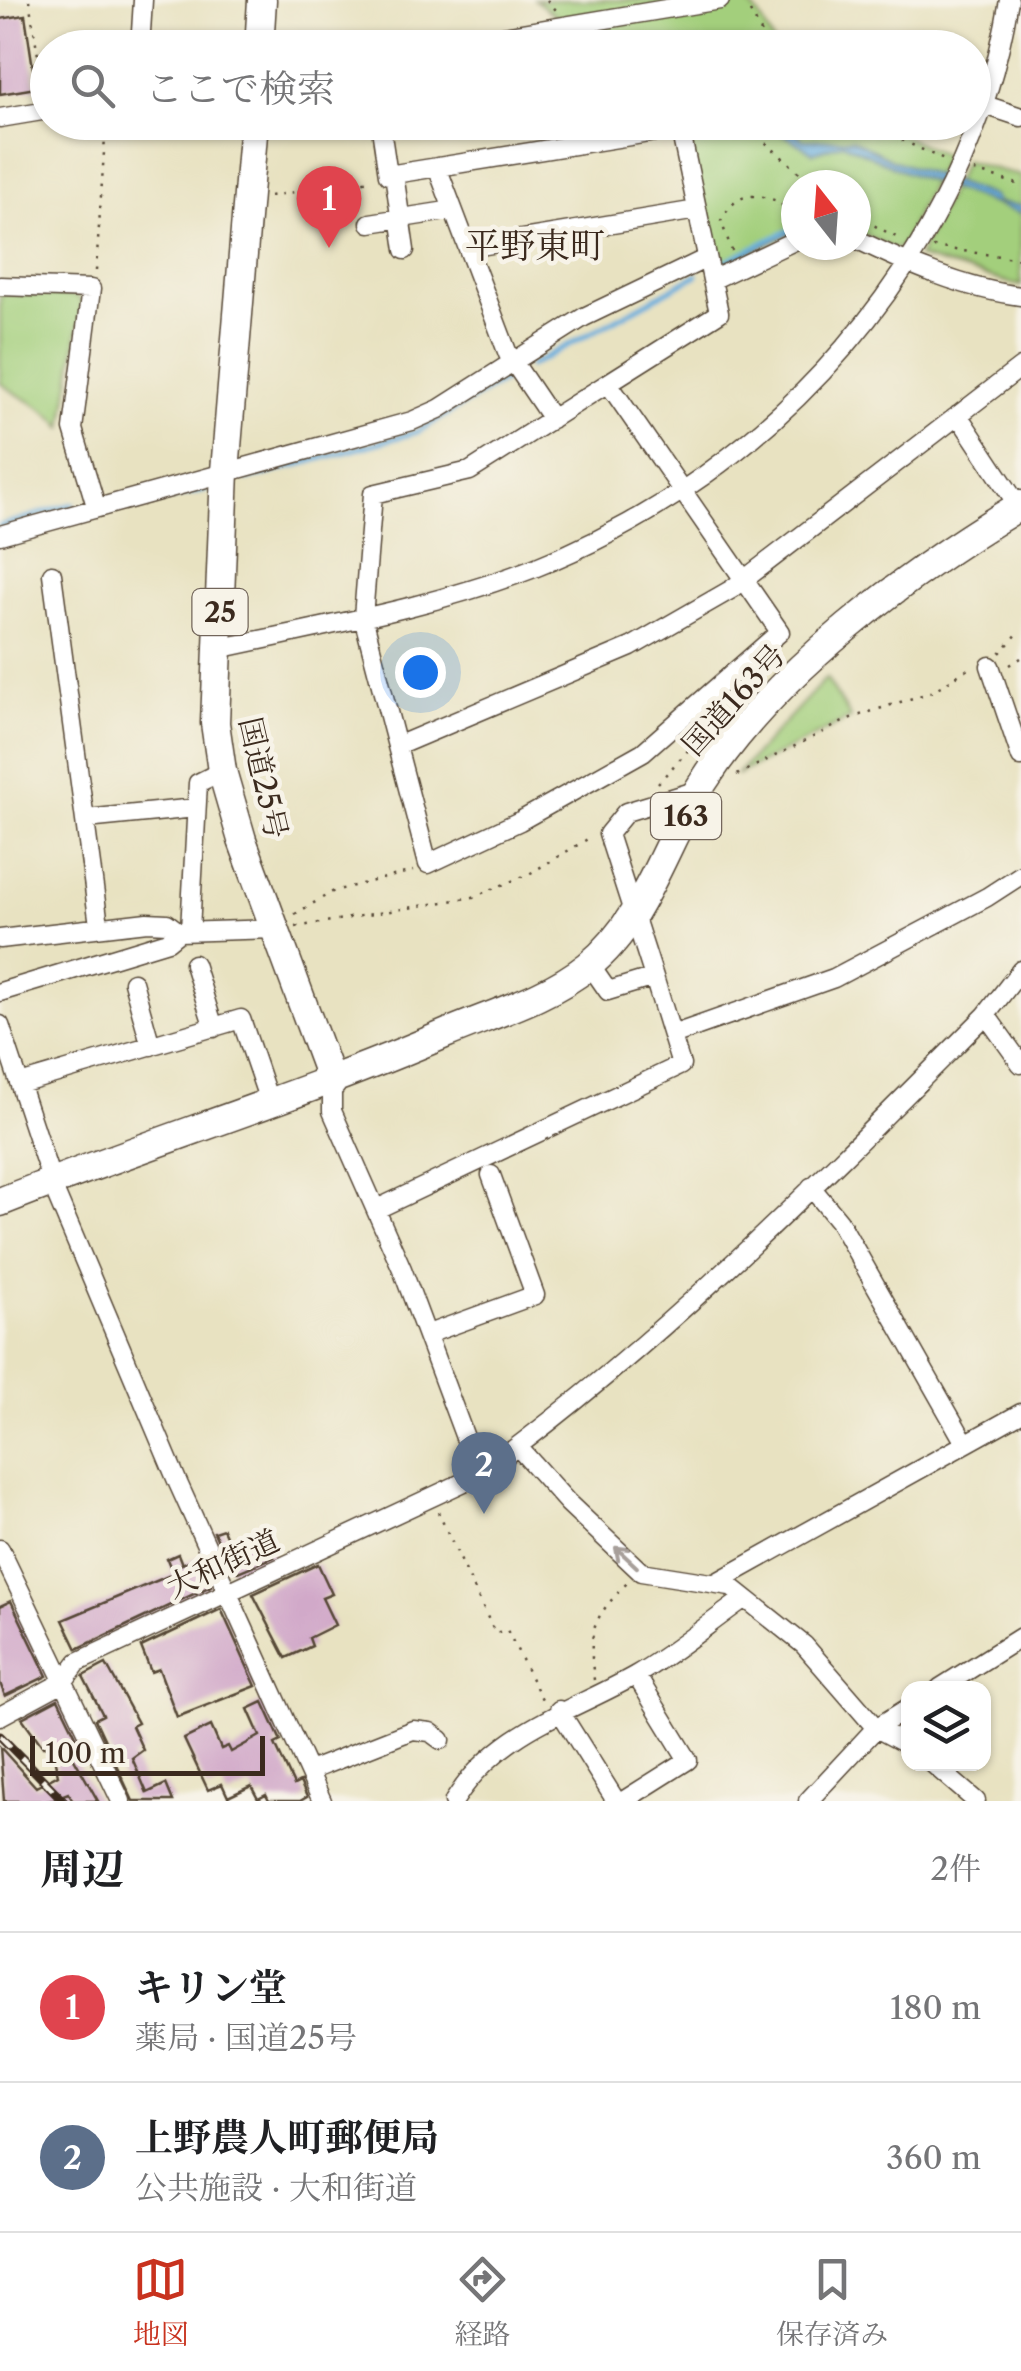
<!DOCTYPE html>
<html lang="ja">
<head>
<meta charset="utf-8">
<style>
	body { margin:0; font-family:"Libre Caslon Text","Noto Serif JP",serif; background:#f6f6f6; color:#202124 }
	.controls { position:absolute; right:30px; bottom:30px; display:grid; overflow:hidden; border-radius:20px; box-shadow:0 2px 8px #0004 }
	.controls button { width:90px; height:90px; display:grid; place-items:center; padding:0; border:0; border-bottom:2px solid #e0e0e0; background:#fff; color:#202124; font:50px sans-serif }
	.compass { position:absolute; left:781px; top:170px; width:90px; height:90px; border-radius:50%; background:#fff; box-shadow:0 2px 8px #0004; rotate:343deg }
	.scale { position:absolute; left:30px; bottom:25px; width:235px; box-sizing:border-box; padding-left:10px; border:5px solid #3b2a1e; border-top:0; font-size:28px; line-height:35px; white-space:nowrap; color:#3b2a1e; -webkit-text-stroke:8px #f7f3e8; paint-order:stroke }
	.you { position:absolute; left:420px; top:672px; width:35px; height:35px; margin:-25px; border:8px solid #fff; border-radius:50%; background:#1a73e8; box-shadow:0 0 0 15px #1a73e833 }
	.badge { display:grid; place-items:center; width:65px; height:65px; border-radius:50%; background:#c8321e; color:#fff; font-size:32px; font-weight:700 }
	.pin { position:absolute; translate:-50% -82px; filter:drop-shadow(0 2px 5px #0008) }
	.pin::after { content:''; position:absolute; top:52px; width:35px; height:30px; background:inherit; clip-path:polygon(0 0,100% 0,50% 100%) }
	.list { margin:0; padding:0; list-style:none }
	h2 { display:flex; justify-content:space-between; align-items:center; height:130px; margin:0; padding:0 40px; font-size:42px }
	h2 small { font-size:32px; font-weight:400; color:#757577 }
	.list li { display:grid; grid-template-columns:65px 1fr auto; gap:30px; align-items:center; box-sizing:border-box; height:150px; padding:0 40px; border-top:2px solid #e0e0e0 }
	.list b { display:block; font-size:38px; white-space:nowrap }
	.list p { margin:0; font-size:32px; white-space:nowrap; color:#757577 }
	.list em { font-size:32px; font-style:normal; color:#757577 }
	.icon { flex:none; width:55px; height:55px; fill:none; stroke:currentColor; stroke-width:2; stroke-linecap:round; stroke-linejoin:round }
	.map { position:relative; flex:none; width:1021px; height:1801px; overflow:hidden }
	.search { position:absolute; background:#fff; box-shadow:0 2px 8px #0004; left:30px; right:30px; top:30px; height:110px; display:flex; align-items:center; gap:25px; box-sizing:border-box; padding:0 35px; border-radius:55px; color:#757577; font-size:38px }
	.sheet { height:430px; background:#fff }
	nav { display:flex; justify-content:space-around; align-items:center; box-sizing:border-box; height:140px; border-top:2px solid #e0e0e0; background:#fff; font-size:28px; color:#757577 }
	nav a { display:grid; justify-items:center; gap:5px }
	nav .on { color:#c8321e }
	.map>svg:first-child { display:block }
	.green { fill:#a3cf7c; stroke:#6f7c4d; stroke-width:2.5 }
	.water { fill:#67aede; stroke:#516c7e; stroke-width:2.5 }
	.lines { fill:none; stroke-linecap:round; stroke-linejoin:round }
	.stream { stroke:#67aede; stroke-width:5 }
	.building { fill:#d1a9c9 }
	.minor-casing { stroke:#554636; stroke-width:21 }
	.highway-casing { stroke:#554636; stroke-width:31 }
	.path { stroke:#554636; stroke-width:2.5; stroke-dasharray:2.5 8; stroke-linecap:butt }
	.minor { stroke:#fff; stroke-width:18 }
	.highway { stroke:#fff; stroke-width:28 }
	.rail-casing { stroke:#3b2a1e; stroke-width:9 }
	.rail { stroke:#f7f3e8; stroke-width:5; stroke-dasharray:15; stroke-linecap:butt }
	.oneway { stroke:#a79f9a }
	.labels { text-anchor:middle; stroke-width:9; stroke-linejoin:round; paint-order:stroke }
	.shield { fill:#f7f3e8; stroke:#73665b; stroke-width:2.5 }
	.shield-label { font-size:28px; font-weight:bold; fill:#3b2a1e }
	.street-label { font-size:30px; fill:#3b2a1e; stroke:#f7f3e8 }
	.quarter-label { font-size:35px; fill:#3b2a1e; stroke:#f7f3e8 }
</style>
</head>
<body>
<div class="map">
<svg width="1021" height="1801" viewBox="0 0 1021 1801">
	<rect width="100%" height="100%" fill="#f7f3e8"/>
	<filter id="ink" filterUnits="userSpaceOnUse"><feTurbulence type="fractalNoise" baseFrequency=".01" numOctaves="2"/><feDisplacementMap in="SourceGraphic" scale="20" xChannelSelector="R" yChannelSelector="G"/><feConvolveMatrix kernelMatrix="1 2 1 2 8 2 1 2 1" color-interpolation-filters="sRGB"/></filter>
	<filter id="wash" filterUnits="userSpaceOnUse"><feTurbulence type="fractalNoise" baseFrequency=".0048" numOctaves="4" result="noise"/><feDisplacementMap in="SourceGraphic" scale="40" xChannelSelector="R" yChannelSelector="G"/><feGaussianBlur stdDeviation="2.25" result="paint"/><feColorMatrix in="noise" values="0 0 0 0 0 0 0 0 0 0 0 0 0 0 0 0 0 1.4 0 .05"/><feComposite in="paint" operator="in"/></filter>
	<g filter="url(#wash)">
		<rect width="100%" height="100%" fill="#e8e2c1"/>
		<path class="green" d="M535 0H745L759 15 776 47H597Z
			M685 123H876L945 155 901 247 894 249 856 230V185H796V231L721 267 715 263Z
			M965 161 1021 176V286L918 257Z
			M0 294 77 296 82 303 63 428C50 409 20 398 0 383Z
			M826 678 851 718 736 775Z"/>
		<path class="water" d="M775 123H788L803 140 852 139 892 160 993 196 998 203 1021 206V214L903 171 843 143 813 153 780 132Z"/>
		<g class="lines">
			<path class="stream" d="M723 262 796 227
				M530 366 697 275
				M247 479 417 432 505 380
				M132 507 207 489
				M0 526 73 504"/>
		</g>
		<g id="blocks">
			<path class="building" d="M25 15 36 88 0 94V19Z
				M223 1529 228 1540 247 1531 253 1546 266 1540 274 1557 238 1572 231 1570 214 1532Z
				M178 1554 182 1564 198 1557 211 1586 77 1649 63 1620 173 1574 167 1559Z
				M318 1564 332 1594 322 1598 335 1625 309 1638 312 1646 286 1658 253 1594Z
				M11 1601 47 1676 5 1696 0 1683V1606Z
				M221 1609 256 1686 177 1717 159 1669 151 1672 141 1647Z
				M106 1664 138 1723 132 1726 143 1750 132 1758 147 1793 166 1784 173 1801H133L95 1719 103 1715 83 1676Z
				M58 1699 82 1748 71 1753 98 1801H73L69 1793 49 1801H4L0 1747 36 1787 58 1775 51 1744 43 1747 22 1718Z
				M263 1702 281 1741 275 1744 294 1785 300 1782 307 1797 300 1801H269L266 1795 258 1799 251 1786 228 1797 222 1784 208 1790 184 1739 211 1726 221 1749 228 1746 231 1752 260 1736 248 1709Z"/>
		</g>
	</g>
	<g filter="url(#ink)">
		<use href="#blocks" fill-opacity="0" stroke="#554636" stroke-width="2.5"/>
		<g class="lines">
			<g class="minor-casing">
				<path id="minor" d="M140 48 143 0
					M432 48 720 0
					M982 104 1021 117
					M0 118 48 110
					M380 122 388 175 680 128 719 313 608 383
					M437 167 508 354 552 419
					M394 174 405 250
					M370 223 453 210
					M856 239C908 264 964 289 1021 296
					M468 248 697 210
					M712 280 796 240
					M0 286 91 289 73 429 96 506
					M608 383 780 632 643 752 520 821 428 864 363 617 373 494 470 471Z
					M958 415 1019 507
					M0 535 412 421 439 409 584 317 707 258
					M52 574 99 925
					M218 649C323 626 434 607 534 568 773 474 968 259 1009 0
					M990 666 1021 757
					M397 746 631 647 732 589 1021 367
					M86 819 196 808
					M190 930 198 783 222 771
					M0 939 147 922 167 923 179 932
					M194 964 214 1028
					M654 977 608 834 626 812 698 790
					M133 982 151 1046
					M0 992 168 941 179 932 275 929
					M986 1015 1021 1064
					M0 1025 56 1194 178 1483 322 1801
					M675 1034 834 978 987 897 1021 875
					M332 1083V1111L402 1269 479 1475
					M20 1084 241 1019 270 1104
					M811 1187 839 1221 965 1443
					M377 1209 681 1065 654 977 608 991 590 965
					M428 1334 535 1295 491 1175
					M518 1447 568 1503 641 1572 730 1586 804 1645 876 1728 908 1745
					M0 1549 121 1801
					M717 1582 1021 1413
					M940 1688 1021 1637
					M559 1710 616 1801
					M0 1716 63 1682 78 1662 479 1475C664 1341 825 1176 986 1015L1021 970
					M933 1764 976 1801
					M309 1771 413 1730 430 1732 441 1740
					M454 1801C498 1730 569 1713 636 1675 674 1653 709 1623 745 1598
					M623 1801 688 1760 636 1675
					M808 1801 876 1728 908 1708"/>
			</g>
			<g class="highway-casing">
				<path id="highway" d="M259 48 262 0
					M254 122 225 471 215 723 222 771 242 840 332 1083
					M0 1202C147 1143 299 1097 445 1034 492 1014 548 998 588 966 647 919 664 841 704 781 774 672 911 571 1021 505"/>
			</g>
			<path class="path" d="M29 0 44 92
				M547 0 556 10
				M750 12 770 48
				M602 37 618 48
				M742 122 814 185
				M864 122 944 160
				M974 171 1021 185
				M270 196 371 180
				M856 216 900 239
				M933 247 1021 259
				M732 251 721 221C736 192 752 192 780 202L793 221
				M96 271 106 122
				M1000 653 1021 630
				M1010 665 1021 658
				M737 775 851 718 931 692 973 666
				M658 783 692 746 703 722
				M295 914 334 891 413 871
				M296 927 473 897 529 874 591 837
				M438 1512 495 1633 507 1630 543 1701
				M594 1680C588 1628 592 1620 628 1582"/>
			<use href="#minor" class="minor"/>
			<use href="#highway" class="highway"/>
			<g class="rail-casing">
				<path id="rail" d="M0 1736 64 1801"/>
			</g>
			<use href="#rail" class="rail"/>
		</g>
		<defs><path id="oneway-shaft" d="M-6 0H5M1.5-3L5.5 0L1.5 3" fill="none" stroke-width="1.6" stroke-linecap="round" stroke-linejoin="round" transform="scale(2.5)"/></defs>
		<use class="oneway" href="#oneway-shaft" transform="translate(626 1557) rotate(-137)"/>
	</g>
	<g class="labels">
		<g class="shield">
			<rect x="192.5" y="589" width="55" height="46" rx="8"/>
			<rect x="651" y="793" width="70" height="46" rx="8"/>
		</g>
		<g class="shield-label">
			<text x="220" y="622">25</text>
			<text x="686" y="826">163</text>
		</g>
		<g class="street-label">
			<text transform="translate(734 700) rotate(-48)" y="10">国道163号</text>
			<text transform="translate(263 778) rotate(77)" y="10">国道25号</text>
			<text transform="translate(223 1564) rotate(-25)" y="10">大和街道</text>
		</g>
		<g class="quarter-label">
			<text x="535" y="258">平野東町</text>
		</g>
	</g>
</svg>
<div class="controls">
<button><svg class="icon" aria-label="layers" viewBox="0 0 24 24"><path d="M12 4l9 5-9 5-9-5zM3 14l9 5 9-5"/></svg></button>
</div>
<svg class="compass" viewBox="-18 -18 36 36"><path d="M0-13l5 13h-10z" fill="#e53935"/><path d="M0 13l5-13h-10z" fill="#757577"/></svg>
<div class="scale">100 m</div>
<div class="you"></div>
<div class="pin badge" style="left:329px;top:248px;background:#e0444e">1</div>
<div class="pin badge" style="left:484px;top:1514px;background:#5c6f8a">2</div>
<div class="search"><svg class="icon" aria-label="search" viewBox="0 0 24 24"><circle cx="10" cy="10" r="6"/><path d="M15 15l6 6"/></svg>ここで検索</div>
</div>
<section class="sheet">
<h2>周辺<small>2件</small></h2>
<ul class="list">
<li><span class="badge" style="background:#e0444e">1</span><div><b>キリン堂</b><p>薬局 · 国道25号</p></div><em>180 m</em></li>
<li><span class="badge" style="background:#5c6f8a">2</span><div><b>上野農人町郵便局</b><p>公共施設 · 大和街道</p></div><em>360 m</em></li>
</ul>
</section>
<nav>
<a class="on"><svg class="icon" aria-label="map" viewBox="0 0 24 24"><path d="M3 6l6-2 6 2 6-2v14l-6 2-6-2-6 2zM9 4v14M15 6v14"/></svg>地図</a>
<a><svg class="icon" aria-label="directions" viewBox="0 0 24 24"><path d="M12 3l9 9-9 9-9-9zM9 14v-3h6M13 9l2 2-2 2"/></svg>経路</a>
<a><svg class="icon" aria-label="saved" viewBox="0 0 24 24"><path d="M7 4h10v16l-5-4-5 4z"/></svg>保存済み</a>
</nav>
</body>
</html>
